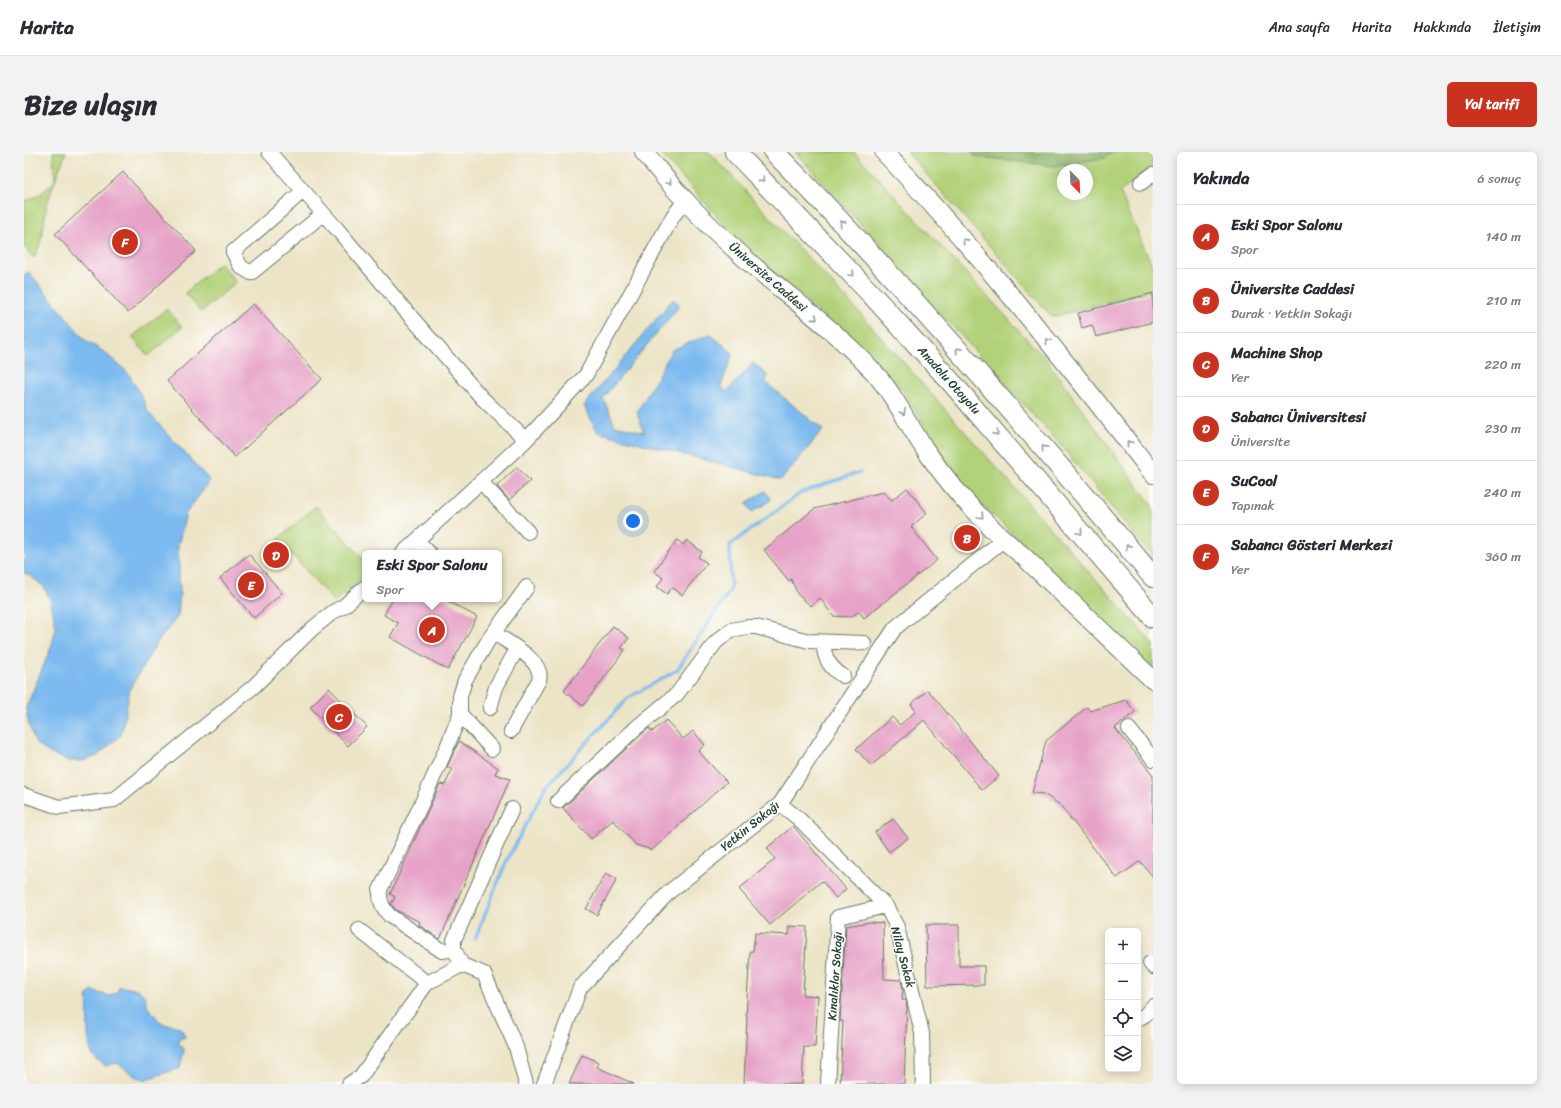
<!DOCTYPE html>
<html lang="tr">
<head>
<meta charset="utf-8">
<style>
	body { margin:0; font-family:Sriracha,sans-serif; background:#f2f2f3; color:#2b2b33 }
	.controls { position:absolute; right:12px; bottom:12px; display:grid; overflow:hidden; border-radius:6px; box-shadow:0 2px 10px #0003 }
	.controls button { width:36px; height:36px; display:grid; place-items:center; padding:0; border:0; border-bottom:1px solid #e1e1e2; background:#fff; color:#2b2b33; font:20px sans-serif }
	.compass { position:absolute; left:1033px; top:12px; width:36px; height:36px; border-radius:50%; background:#fff; box-shadow:0 2px 10px #0003; rotate:156deg }
	.you { position:absolute; left:609px; top:369px; width:14px; height:14px; margin:-10px; border:3px solid #fff; border-radius:50%; background:#1a73e8; box-shadow:0 0 0 6px #1a73e833 }
	.badge { display:grid; place-items:center; width:26px; height:26px; border-radius:50%; background:#c8321e; color:#fff; font-size:13px; font-weight:700 }
	.pin { position:absolute; translate:-50% -50%; border:2px solid #fff; box-shadow:0 1px 4px #0006 }
	.popup { position:absolute; left:338px; top:398px; width:140px; height:52px; box-sizing:border-box; display:grid; place-content:center; border-radius:6px; background:#fff; filter:drop-shadow(0 1px 3px #0005); font-size:13px; white-space:nowrap; color:#7c7c81 }
	.popup b { font-size:15px; color:#2b2b33 }
	.popup::after { content:''; position:absolute; left:50%; top:100%; margin-left:-8px; border:8px solid transparent; border-top-color:#fff }
	.list { margin:0; padding:0; list-style:none }
	h2 { display:flex; justify-content:space-between; align-items:center; height:52px; margin:0; padding:0 16px; font-size:17px }
	h2 small { font-size:13px; font-weight:400; color:#7c7c81 }
	.list li { display:grid; grid-template-columns:26px 1fr auto; gap:12px; align-items:center; box-sizing:border-box; height:64px; padding:0 16px; border-top:1px solid #e1e1e2 }
	.list b { display:block; font-size:15px; white-space:nowrap }
	.list p { margin:0; font-size:13px; white-space:nowrap; color:#7c7c81 }
	.list em { font-size:13px; font-style:normal; color:#7c7c81 }
	.icon { flex:none; width:22px; height:22px; fill:none; stroke:currentColor; stroke-width:2; stroke-linecap:round; stroke-linejoin:round }
	.map { position:relative; flex:none; width:1129px; height:932px; overflow:hidden; border-radius:6px }
	header { display:flex; align-items:center; gap:24px; box-sizing:border-box; height:56px; padding:0 20px; background:#fff; border-bottom:1px solid #e1e1e2 }
	header strong { font-size:19px }
	nav { display:flex; gap:22px; margin-inline-start:auto; font-size:14px }
	.intro { display:flex; align-items:center; justify-content:space-between; box-sizing:border-box; height:96px; padding:0 24px }
	h1 { margin:0; font-size:28px }
	.button { padding:10px 18px; border-radius:6px; background:#c8321e; color:#fff; font-size:14px; font-weight:700 }
	main { display:flex; gap:24px; padding:0 24px }
	aside { flex:1; background:#fff; border-radius:6px; box-shadow:0 2px 10px #0003 }
	.map>svg:first-child { display:block }
	.green { fill:#b2d27a; stroke:#688857; fill-rule:evenodd }
	.forest { fill:#8db46a; stroke:#56784f }
	.water { fill:#7cbaef; stroke:#4e7c92 }
	.lines { fill:none; stroke-linecap:round; stroke-linejoin:round }
	.stream { stroke:#7cbaef; stroke-width:3 }
	.building { fill:#e6a2c7 }
	.minor-casing { stroke:#677767; stroke-width:16 }
	.major-casing { stroke:#677767; stroke-width:20 }
	.highway-casing { stroke:#677767; stroke-width:22 }
	.minor { stroke:#fff; stroke-width:14 }
	.major { stroke:#fff; stroke-width:18 }
	.highway { stroke:#fff; stroke-width:20 }
	.oneway { stroke:#8f9e9a }
	.labels { text-anchor:middle; stroke-width:3; stroke-linejoin:round; paint-order:stroke }
	.street-label { font-size:12px; fill:#1f3d34; stroke:#fdfcf7 }
</style>
</head>
<body>
<header>
<strong>Harita</strong>
<nav><a>Ana sayfa</a><a>Harita</a><a>Hakkında</a><a>İletişim</a></nav>
</header>
<div class="intro"><h1>Bize ulaşın</h1><a class="button">Yol tarifi</a></div>
<main>
<div class="map">
<svg width="1129" height="932" viewBox="0 0 1129 932">
	<rect width="100%" height="100%" fill="#fdfcf7"/>
	<filter id="ink" filterUnits="userSpaceOnUse"><feTurbulence type="fractalNoise" baseFrequency=".025" numOctaves="2"/><feDisplacementMap in="SourceGraphic" scale="8" xChannelSelector="R" yChannelSelector="G"/><feConvolveMatrix kernelMatrix="1 2 1 2 8 2 1 2 1" color-interpolation-filters="sRGB"/></filter>
	<filter id="wash" filterUnits="userSpaceOnUse"><feTurbulence type="fractalNoise" baseFrequency=".012" numOctaves="4" result="noise"/><feDisplacementMap in="SourceGraphic" scale="16" xChannelSelector="R" yChannelSelector="G"/><feGaussianBlur stdDeviation="0.9" result="paint"/><feColorMatrix in="noise" values="0 0 0 0 0 0 0 0 0 0 0 0 0 0 0 0 0 1.4 0 .05"/><feComposite in="paint" operator="in"/></filter>
	<g filter="url(#wash)">
		<rect width="100%" height="100%" fill="#ece4c6"/>
		<path class="green" d="M29 0H42C36 16 29 32 24 49 19 68 20 89 10 106L0 95V49C13 47 21 38 31 29Z
			M635 0H685L832 157 1129 492V518L940 335 879 239 856 214 720 94Z
			M771 0H830L1023 209 1129 355V406L1040 297Z
			M883 0H949L950 4 1029 14 1081 6 1089 0H1129V14L1096 40 1127 111 1129 118V138L1028 165ZM1039 18H1063V42H1039Z
			M196 111 212 130 177 160 161 141Z
			M143 157 158 175 124 204 108 185Z
			M292 354 341 409V423L310 450 254 387Z"/>
		<path class="forest" d="M949 0H1089L1081 6 1029 14 950 4Z"/>
		<path class="water" d="M5 120 61 188 80 200 104 221 119 247 124 260 186 329 162 361 154 394 156 439 154 464 132 492 106 537 97 583 73 604 58 609H43L26 601 12 592 5 573 2 556 28 493 32 475 27 450 20 435 7 424 0 421V123Z
			M649 147 656 153 579 246 591 273 620 280 613 261 648 198 686 182 709 201 697 234 703 240 729 211 744 224 741 230 799 278 757 328 574 280 560 254Z
			M741 339 747 348 728 360 722 351Z
			M95 835 113 837 121 844 123 854 138 872C148 873 159 873 161 885L154 888 155 892 160 898 156 916 119 928 111 924 93 911 81 914C78 911 72 908 69 904 61 891 65 859 63 843L68 839 85 844 93 840Z"/>
		<g class="lines">
			<path class="stream" d="M451 787 483 708 521 636 604 546 653 518 707 437 706 393 778 340 836 320"/>
		</g>
		<g id="blocks">
			<path class="building" d="M99 20 172 99 104 161 31 82Z
				M1129 141V170L1072 185 1068 173 1058 176 1054 161Z
				M229 152 298 227 211 305 143 229Z
				M493 315 506 329 485 348 473 334Z
				M883 336 903 361 887 375 913 408 840 466 835 459 827 465 809 464 796 446 787 454 774 443 767 427 765 429 740 398 790 357 859 340 868 348Z
				M653 388 659 393 663 388 678 400 674 405 683 411 658 443 648 435 643 442 633 435 639 426 630 419Z
				M225 402 258 441 230 466 196 426Z
				M369 447H420L453 465 424 518 366 485 374 471 360 463Z
				M589 474 605 486 597 496 601 498 559 554 540 539Z
				M305 536 343 575 324 594 286 555Z
				M904 538 975 624 958 638 900 568 847 614 832 597 868 565 876 573 892 559 887 552Z
				M1102 548 1111 560 1091 576 1129 623V725L1116 709 1093 726 1036 653 1020 642 1008 641 1022 589 1063 555 1066 559Z
				M642 568 659 587 669 579 681 593 674 599 703 630 628 698 612 693 589 668 567 687 539 656 619 581 625 576 628 580Z
				M435 589 474 616 471 622 486 627 416 787 395 773 396 770 372 758 367 752 371 745 366 742 416 632 421 633 428 618 423 615Z
				M869 667 884 686 865 700 851 680Z
				M769 674 822 737 812 746 798 729 746 773 715 737 751 707 743 696Z
				M582 721 593 727 573 763 562 757Z
				M846 770 859 771 860 827 877 828 879 837 878 848H882L883 856 880 932H816L819 869H816L822 774Z
				M902 773H935V814H960V833L903 834Z
				M765 774 783 775 779 843 794 844 791 895H780L778 932H720L723 864H722L726 799H729L731 781 765 783Z
				M558 903 575 910 573 915 610 932H545Z"/>
		</g>
	</g>
	<g filter="url(#ink)">
		<use href="#blocks" fill-opacity="0" stroke="#677767" stroke-width="1"/>
		<g class="lines">
			<g class="minor-casing">
				<path id="minor" d="M245 0 313 77 381 158 458 246 502 288 562 223 649 64 661 49
					M1117 31 1129 22
					M279 39 209 100 217 115 227 121 299 62
					M457 330 504 380
					M393 388 405 401
					M379 401 502 288
					M470 481C483 490 521 509 515 528L487 579
					M800 490C799 505 806 516 819 524
					M466 556 472 535 493 497
					M436 562 468 597
					M1105 577 1129 607
					M0 643 35 655 90 648 229 535 288 477 309 460 320 454 341 435
					M534 649 613 575 653 542 692 490 707 478 723 475H732L785 489 840 491
					M756 652 775 667 862 754 873 775 898 881 899 932
					M488 657 430 788V797L438 813 460 822 492 895 502 932
					M335 778 403 831
					M430 797 418 799 366 764C358 756 355 748 356 738L395 657 423 595 436 562V544L441 528 465 487 503 435
					M1126 811 1129 815
					M1114 867 1121 863 1129 854
					M325 932 337 924 403 831 438 813
					M520 932 556 836 645 740 756 652 871 476 979 388
					M804 932 814 765 862 754"/>
			</g>
			<g class="major-casing">
				<path id="major" d="M620 0C633 16 646 33 661 48 681 71 704 91 726 111 767 146 812 179 849 219 871 243 884 273 902 299 929 338 962 374 998 403L1129 528
					M860 0C956 102 1043 211 1129 322"/>
			</g>
			<g class="highway-casing">
				<path id="highway" d="M711 0 849 144 928 231 1129 465
					M750 0C883 136 1007 279 1129 425"/>
			</g>
			<use href="#minor" class="minor"/>
			<use href="#major" class="major"/>
			<use href="#highway" class="highway"/>
		</g>
		<defs><path id="oneway-chevron" d="M-2-3.5L2.5 0L-2 3.5" fill="none" stroke-width="1.6" stroke-linecap="round" stroke-linejoin="round"/></defs>
		<g class="oneway">
			<use href="#oneway-chevron" transform="translate(738 28) rotate(46)"/>
			<use href="#oneway-chevron" transform="translate(645 30) rotate(50)"/>
			<use href="#oneway-chevron" transform="translate(818 71) rotate(-133)"/>
			<use href="#oneway-chevron" transform="translate(941 89) rotate(-132)"/>
			<use href="#oneway-chevron" transform="translate(828 122) rotate(47)"/>
			<use href="#oneway-chevron" transform="translate(791 166) rotate(40)"/>
			<use href="#oneway-chevron" transform="translate(1024 189) rotate(-129)"/>
			<use href="#oneway-chevron" transform="translate(934 198) rotate(-132)"/>
			<use href="#oneway-chevron" transform="translate(879 260) rotate(59)"/>
			<use href="#oneway-chevron" transform="translate(972 281) rotate(49)"/>
			<use href="#oneway-chevron" transform="translate(1105 291) rotate(-128)"/>
			<use href="#oneway-chevron" transform="translate(1020 296) rotate(-131)"/>
			<use href="#oneway-chevron" transform="translate(957 364) rotate(47)"/>
			<use href="#oneway-chevron" transform="translate(1056 380) rotate(50)"/>
			<use href="#oneway-chevron" transform="translate(1104 395) rotate(-130)"/>
		</g>
	</g>
	<g class="labels">
		<g class="street-label">
			<text transform="translate(744 125) rotate(41)" y="4">Üniversite Caddesi</text>
			<text transform="translate(925 228) rotate(48)" y="4">Anadolu Otoyolu</text>
			<text transform="translate(726 674) rotate(-39)" y="4">Yetkin Sokağı</text>
			<text transform="translate(879 805) rotate(75)" y="4">Nilay Sokak</text>
			<text transform="translate(811 824) rotate(-86)" y="4">Kınalıklar Sokağı</text>
		</g>
	</g>
</svg>
<div class="controls">
<button>+</button>
<button>−</button>
<button><svg class="icon" aria-label="locate" viewBox="0 0 24 24"><circle cx="12" cy="12" r="6"/><path d="M12 2v4M12 18v4M2 12h4M18 12h4"/></svg></button>
<button><svg class="icon" aria-label="layers" viewBox="0 0 24 24"><path d="M12 4l9 5-9 5-9-5zM3 14l9 5 9-5"/></svg></button>
</div>
<svg class="compass" viewBox="-18 -18 36 36"><path d="M0-13l5 13h-10z" fill="#e53935"/><path d="M0 13l5-13h-10z" fill="#7c7c81"/></svg>
<div class="you"></div>
<div class="pin badge" style="left:408px;top:478px">A</div>
<div class="popup"><b>Eski Spor Salonu</b>Spor</div>
<div class="pin badge" style="left:943px;top:386px">B</div>
<div class="pin badge" style="left:315px;top:565px">C</div>
<div class="pin badge" style="left:252px;top:403px">D</div>
<div class="pin badge" style="left:227px;top:433px">E</div>
<div class="pin badge" style="left:101px;top:90px">F</div>
</div>
<aside>
<h2>Yakında<small>6 sonuç</small></h2>
<ul class="list">
<li><span class="badge">A</span><div><b>Eski Spor Salonu</b><p>Spor</p></div><em>140 m</em></li>
<li><span class="badge">B</span><div><b>Üniversite Caddesi</b><p>Durak · Yetkin Sokağı</p></div><em>210 m</em></li>
<li><span class="badge">C</span><div><b>Machine Shop</b><p>Yer</p></div><em>220 m</em></li>
<li><span class="badge">D</span><div><b>Sabancı Üniversitesi</b><p>Üniversite</p></div><em>230 m</em></li>
<li><span class="badge">E</span><div><b>SuCool</b><p>Tapınak</p></div><em>240 m</em></li>
<li><span class="badge">F</span><div><b>Sabancı Gösteri Merkezi</b><p>Yer</p></div><em>360 m</em></li>
</ul>
</aside>
</main>
</body>
</html>
